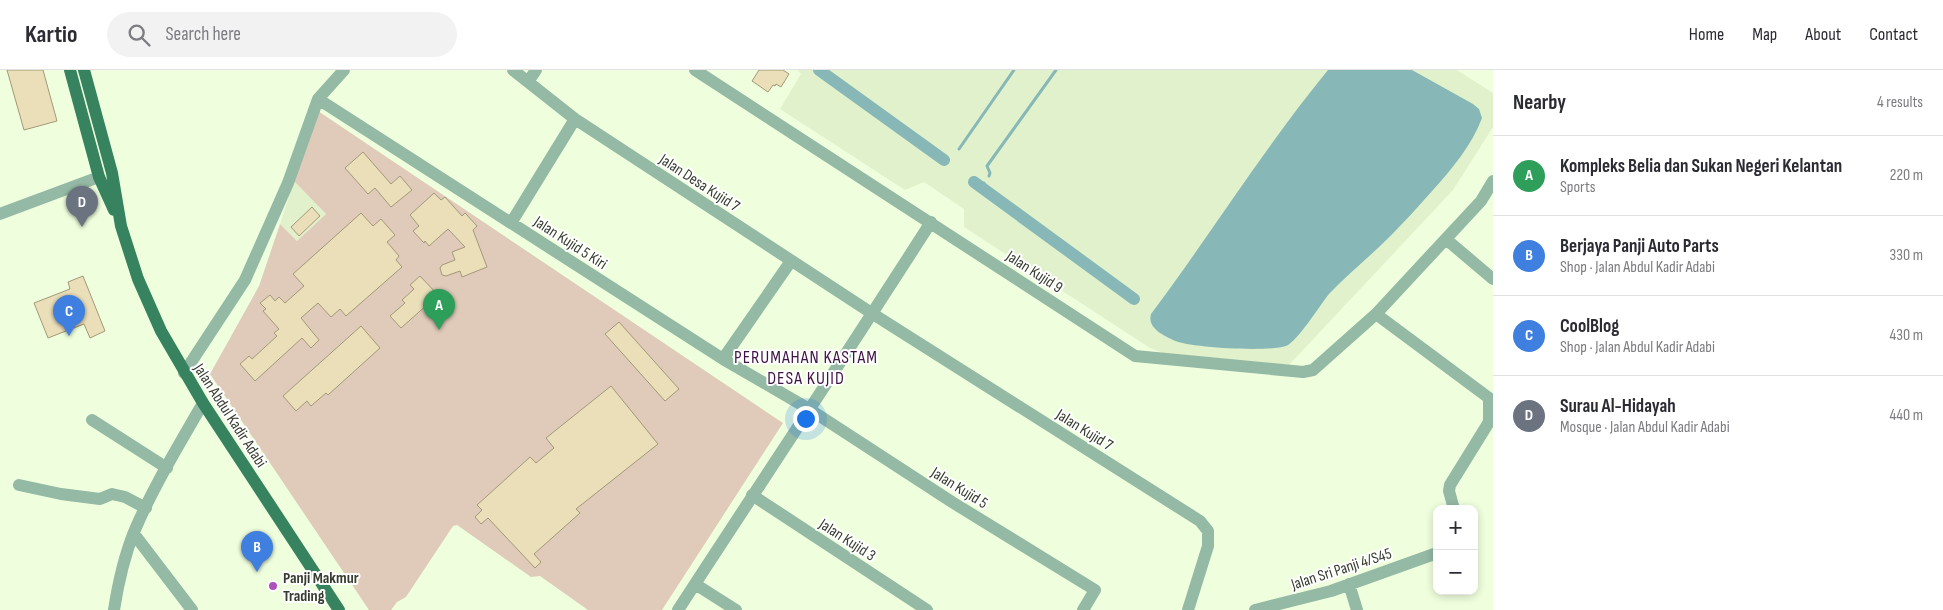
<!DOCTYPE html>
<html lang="en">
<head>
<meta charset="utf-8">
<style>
	body { margin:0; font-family:"Sofia Sans Condensed",sans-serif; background:#f2f2f3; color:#2b2b33 }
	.controls { position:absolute; right:15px; bottom:15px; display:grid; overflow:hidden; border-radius:10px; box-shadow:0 2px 8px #0003 }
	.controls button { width:45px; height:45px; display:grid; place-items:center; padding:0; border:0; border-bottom:1px solid #e1e1e2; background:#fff; color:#2b2b33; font:25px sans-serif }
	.you { position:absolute; left:805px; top:348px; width:18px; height:18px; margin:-12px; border:4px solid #fff; border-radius:50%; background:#1a73e8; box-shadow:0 0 0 8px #1a73e833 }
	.badge { display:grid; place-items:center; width:32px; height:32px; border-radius:50%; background:#111827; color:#fff; font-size:16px; font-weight:700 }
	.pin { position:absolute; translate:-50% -41px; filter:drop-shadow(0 1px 2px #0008) }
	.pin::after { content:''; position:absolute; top:26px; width:18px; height:15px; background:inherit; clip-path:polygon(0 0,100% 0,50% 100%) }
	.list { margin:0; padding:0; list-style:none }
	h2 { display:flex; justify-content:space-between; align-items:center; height:65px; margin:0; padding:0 20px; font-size:21px }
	h2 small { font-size:16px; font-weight:400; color:#7c7c81 }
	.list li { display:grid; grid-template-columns:32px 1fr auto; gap:15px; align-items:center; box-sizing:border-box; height:80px; padding:0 20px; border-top:1px solid #e1e1e2 }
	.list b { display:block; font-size:19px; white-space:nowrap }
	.list p { margin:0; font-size:16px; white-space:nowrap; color:#7c7c81 }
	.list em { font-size:16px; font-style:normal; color:#7c7c81 }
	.icon { flex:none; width:28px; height:28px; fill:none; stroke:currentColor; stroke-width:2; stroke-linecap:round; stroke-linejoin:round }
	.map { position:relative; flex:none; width:1493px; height:540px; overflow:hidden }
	header { display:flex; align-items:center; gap:30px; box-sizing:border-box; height:70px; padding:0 25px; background:#fff; border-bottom:1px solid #e1e1e2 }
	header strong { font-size:24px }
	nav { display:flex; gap:28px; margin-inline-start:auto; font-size:18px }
	.search { width:350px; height:45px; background:#f2f2f3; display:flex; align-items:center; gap:12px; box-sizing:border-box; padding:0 18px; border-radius:28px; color:#7c7c81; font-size:19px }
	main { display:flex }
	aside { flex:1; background:#fff }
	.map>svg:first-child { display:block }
	.built { fill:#e0f1cb }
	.green { fill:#e0cbba }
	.water { fill:#87b8b7 }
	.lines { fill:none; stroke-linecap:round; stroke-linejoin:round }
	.stream { stroke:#87b8b7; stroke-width:3 }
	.canal { stroke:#87b8b7; stroke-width:12 }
	.building { fill:#eadfb9; stroke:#a29978 }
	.minor { stroke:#94b9a5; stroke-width:12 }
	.major { stroke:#378360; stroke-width:12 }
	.poi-dot { fill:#ae51bc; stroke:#fff; stroke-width:2 }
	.labels { text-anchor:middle; stroke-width:4; stroke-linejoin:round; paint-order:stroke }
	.street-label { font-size:16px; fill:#363c2f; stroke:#fff }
	.poi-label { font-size:16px; font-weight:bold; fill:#363c2f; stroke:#fff; text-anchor:start }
	.neighbourhood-label { font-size:18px; letter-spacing:1px; fill:#3f1345; stroke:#fff }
</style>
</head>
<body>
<header>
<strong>Kartio</strong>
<div class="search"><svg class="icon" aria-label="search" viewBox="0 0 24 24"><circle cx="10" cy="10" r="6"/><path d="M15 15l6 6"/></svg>Search here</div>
<nav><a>Home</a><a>Map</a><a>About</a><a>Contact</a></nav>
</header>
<main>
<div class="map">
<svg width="1493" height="540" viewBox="0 0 1493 540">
	<rect width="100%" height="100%" fill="#efffdd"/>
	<path class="built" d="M797 0H1457L1493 23V57L1453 120 1289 295 1163 283 1150 278 964 157V139L924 112 905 120 780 39 801 4Z
		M294 111 326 144 297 171 280 154Z"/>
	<path class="green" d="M318 41 783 353 662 540H588L540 506 531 507 457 455 453 456 406 527 397 532 391 540H369L210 304 259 216 280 154 297 171 326 144 294 111Z"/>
	<path class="water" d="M1328 0H1412L1473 34 1479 39 1482 48C1472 75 1452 99 1433 120 1422 132 1412 144 1400 156 1378 180 1352 200 1329 224 1320 235 1297 272 1286 276 1269 282 1189 278 1173 270 1163 265 1147 258 1151 244 1211 164 1264 78 1328 0Z"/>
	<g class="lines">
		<path class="stream" d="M959 79 1014 0
			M989 106 990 103 987 96 1056 0
			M981 117 984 113"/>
		<path class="canal" d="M819 0 944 90
			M974 112 1134 229"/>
	</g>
	<path class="building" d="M7 0H43L57 51 24 60Z
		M759 0H783L789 4 781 17 776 14 775 16 773 15 768 22 752 11Z
		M363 82 391 114 400 106 412 120 391 137 375 118 368 124 345 98Z
		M434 123 441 130 445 127 462 146 465 143 477 156 473 160 487 197 462 207 460 201 446 206 442 205 440 198 442 195 455 190 452 182 465 177 448 159 429 176 425 171 424 173 413 161 419 156 410 145Z
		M312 137 320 146 299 166 291 157Z
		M361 143 373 156 381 149 395 165 387 172 399 186 396 190 402 197 346 246 340 239 331 247 318 233 301 248 319 270 311 278 302 268 255 311 240 294 249 286 252 289 277 266 274 263 279 259 263 241 266 239 260 233 270 225 275 231 279 227 285 233 304 216 293 204Z
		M83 206 105 261 90 268 84 254 48 268 34 233 70 219 68 212Z
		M420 206 438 225 401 258 390 246 405 233 402 230 414 219 410 215Z
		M619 252 679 319 665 331 605 264Z
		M361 256 380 278 328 325 326 323 311 336 307 331 296 341 283 326Z
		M611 316 658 374 576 439 580 443 534 484 541 492 535 498 488 448 481 454 475 447 482 440 477 435 530 387 536 393 554 378 546 368Z"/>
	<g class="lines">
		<path class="minor" d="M513 0 575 49 873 244 1200 451 1208 461V476L1188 540
			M695 0 1135 286 1303 302 1313 300 1376 244 1481 131 1493 111
			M528 12 536 0
			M318 29 723 289 809 339 952 432 1095 520 1083 540
			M0 144 99 107
			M511 153 575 49
			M1447 170 1493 209
			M1376 244 1489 328V352L1450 415 1449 421 1454 439
			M723 289 791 191
			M184 303 245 210 288 113 318 29 344 0
			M92 350 167 398
			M19 415 61 424 100 429 112 424 125 427 146 438
			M752 425 927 540
			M134 464 192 540
			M695 514 736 540
			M1349 514 1357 540
			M114 540C118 514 124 487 134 462 153 417 179 375 203 333
			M678 540C762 411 848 282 931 152
			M1255 540 1331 521 1437 483"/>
		<path class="major" d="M70 0 99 107 114 140
			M84 0 112 103 121 156 138 209 161 261 203 333 339 540"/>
	</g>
	<circle class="poi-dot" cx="273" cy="516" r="5"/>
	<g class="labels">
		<g class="street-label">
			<text transform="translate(700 112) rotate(33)" y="6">Jalan Desa Kujid 7</text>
			<text transform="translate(571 172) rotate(33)" y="6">Jalan Kujid 5 Kiri</text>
			<text transform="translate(1035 201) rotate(33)" y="6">Jalan Kujid 9</text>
			<text transform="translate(231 345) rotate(57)" y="6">Jalan Abdul Kadir Adabi</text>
			<text transform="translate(1085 359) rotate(32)" y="6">Jalan Kujid 7</text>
			<text transform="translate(960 417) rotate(32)" y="6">Jalan Kujid 5</text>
			<text transform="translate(848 469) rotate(33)" y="6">Jalan Kujid 3</text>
			<text transform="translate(1341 498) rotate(-18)" y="6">Jalan Sri Panji 4/S45</text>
		</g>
		<g class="poi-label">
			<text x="283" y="513">Panji Makmur<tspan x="283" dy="18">Trading</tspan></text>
		</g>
		<g class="neighbourhood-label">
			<text x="806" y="293">PERUMAHAN KASTAM<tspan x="806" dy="21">DESA KUJID</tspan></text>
		</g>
	</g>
</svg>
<div class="controls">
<button>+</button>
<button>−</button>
</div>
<div class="you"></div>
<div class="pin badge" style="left:439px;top:260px;background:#2e9e5b">A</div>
<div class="pin badge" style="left:257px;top:502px;background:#3f7fe0">B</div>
<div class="pin badge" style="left:69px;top:266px;background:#3f7fe0">C</div>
<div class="pin badge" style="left:82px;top:157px;background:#6b7280">D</div>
</div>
<aside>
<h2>Nearby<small>4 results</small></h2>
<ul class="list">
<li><span class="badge" style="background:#2e9e5b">A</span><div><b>Kompleks Belia dan Sukan Negeri Kelantan</b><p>Sports</p></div><em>220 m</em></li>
<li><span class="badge" style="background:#3f7fe0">B</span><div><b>Berjaya Panji Auto Parts</b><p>Shop · Jalan Abdul Kadir Adabi</p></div><em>330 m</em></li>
<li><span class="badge" style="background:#3f7fe0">C</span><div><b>CoolBlog</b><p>Shop · Jalan Abdul Kadir Adabi</p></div><em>430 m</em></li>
<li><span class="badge" style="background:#6b7280">D</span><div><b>Surau Al-Hidayah</b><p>Mosque · Jalan Abdul Kadir Adabi</p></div><em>440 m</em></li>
</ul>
</aside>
</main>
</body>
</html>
